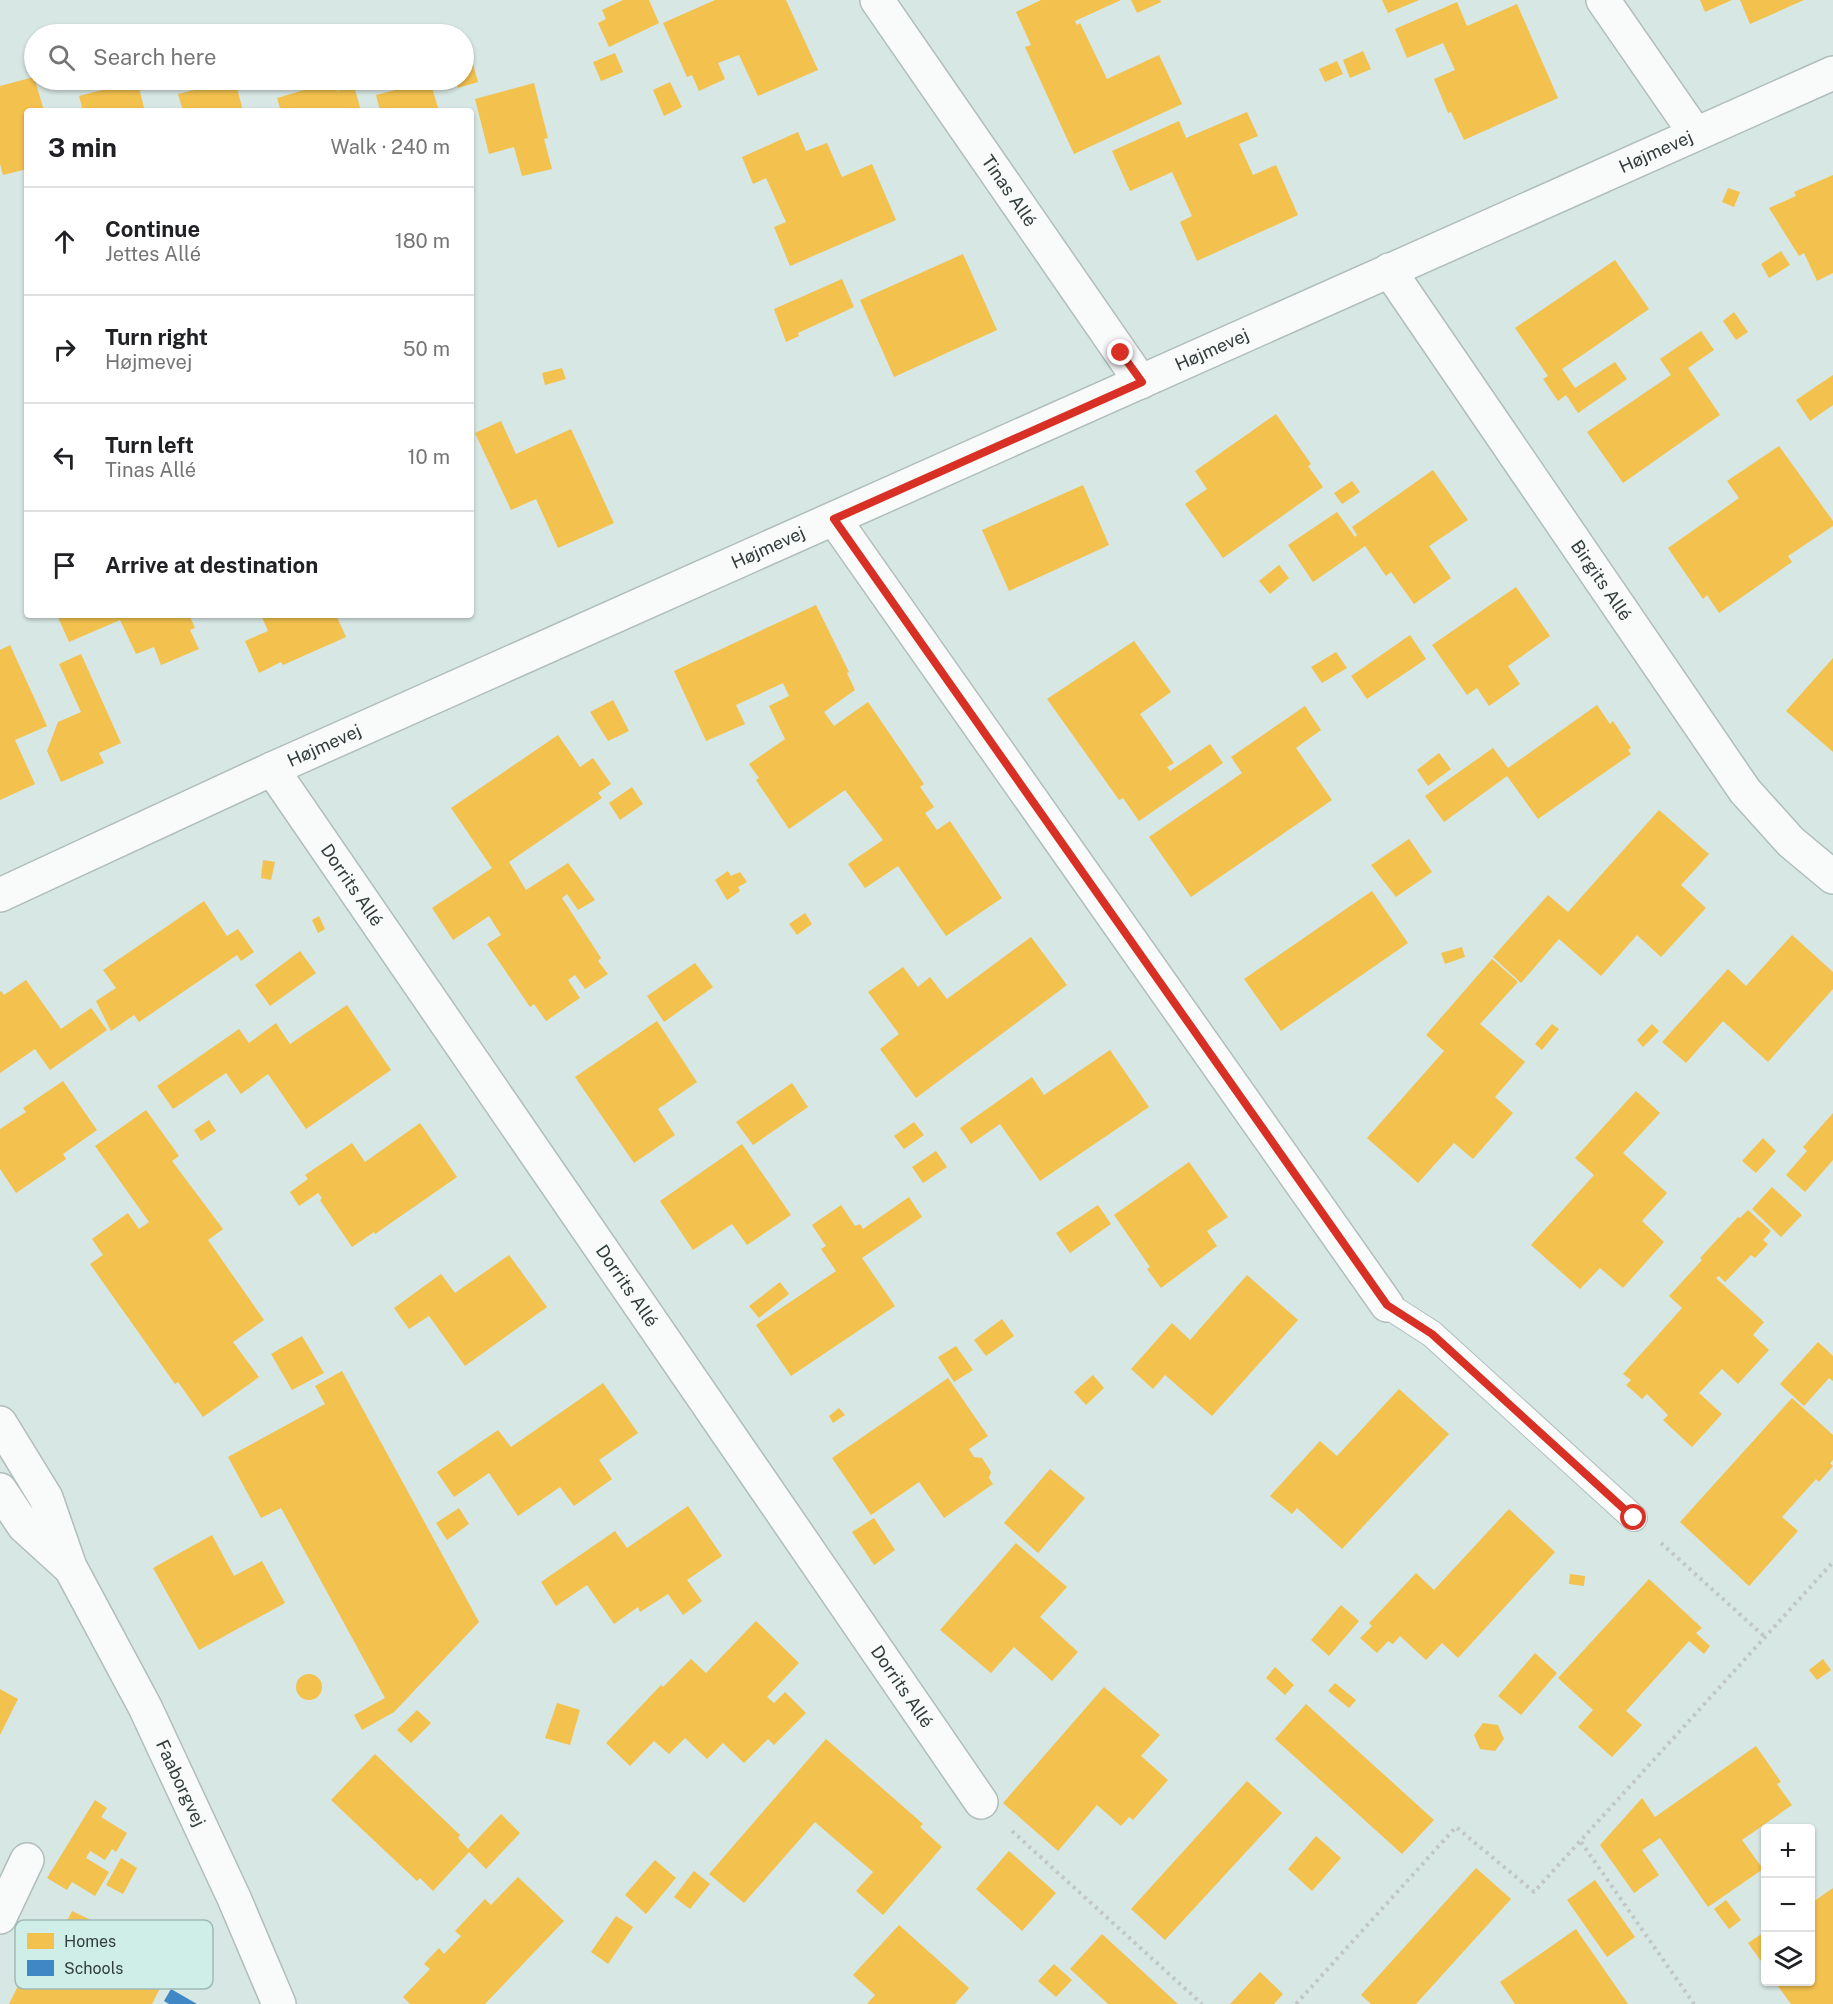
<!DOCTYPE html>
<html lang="en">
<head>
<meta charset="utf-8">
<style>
	body { margin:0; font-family:"Public Sans",sans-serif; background:#f2f2f2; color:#202124 }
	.controls { position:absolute; right:18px; bottom:18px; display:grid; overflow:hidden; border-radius:6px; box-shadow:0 2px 4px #0004 }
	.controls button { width:54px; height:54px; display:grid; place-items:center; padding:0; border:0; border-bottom:2px solid #e0e0e0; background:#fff; color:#202124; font:30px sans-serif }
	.stop { position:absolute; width:18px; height:18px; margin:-14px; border:4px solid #d93025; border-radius:50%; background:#fff }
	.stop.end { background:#d93025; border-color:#fff; box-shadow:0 2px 6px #0008 }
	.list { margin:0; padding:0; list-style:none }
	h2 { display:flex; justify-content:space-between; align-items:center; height:78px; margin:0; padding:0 24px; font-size:26px }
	h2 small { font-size:20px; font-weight:400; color:#757577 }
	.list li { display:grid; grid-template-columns:39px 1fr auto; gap:18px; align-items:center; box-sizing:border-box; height:108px; padding:0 24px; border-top:2px solid #e0e0e0 }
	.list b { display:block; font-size:22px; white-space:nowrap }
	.list p { margin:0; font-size:20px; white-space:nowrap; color:#757577 }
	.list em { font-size:20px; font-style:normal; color:#757577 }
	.icon { flex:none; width:33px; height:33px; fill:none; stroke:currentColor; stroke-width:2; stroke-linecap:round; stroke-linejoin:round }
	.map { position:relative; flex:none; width:1833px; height:2004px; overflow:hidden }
	.search { position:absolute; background:#fff; box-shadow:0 2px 4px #0004; left:24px; top:24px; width:450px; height:66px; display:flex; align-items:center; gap:15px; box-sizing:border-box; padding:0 21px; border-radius:33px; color:#757577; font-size:22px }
	.panel { position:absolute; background:#fff; box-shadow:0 2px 4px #0004; left:24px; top:108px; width:450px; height:510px; border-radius:6px }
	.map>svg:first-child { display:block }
	.homes { fill:#f2c14e }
	.schools { fill:#3f88c5 }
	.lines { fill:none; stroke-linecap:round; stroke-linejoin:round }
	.lane-casing { stroke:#b0bebb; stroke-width:28 }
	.street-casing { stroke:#b0bebb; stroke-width:36 }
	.secondary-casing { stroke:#b0bebb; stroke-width:36 }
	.path { stroke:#c1c7c5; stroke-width:4; stroke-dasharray:3 4.5; stroke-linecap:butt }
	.lane { stroke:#f9fbfb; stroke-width:26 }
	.street { stroke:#f9fbfb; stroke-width:33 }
	.secondary { stroke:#f9fbfb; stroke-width:33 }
	.route { stroke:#d93025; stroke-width:8 }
	.labels { text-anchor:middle; stroke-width:6; stroke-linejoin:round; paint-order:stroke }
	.street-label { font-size:18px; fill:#313d3b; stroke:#d0eee8 }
	.key { fill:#d0eee8; stroke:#a0b9b4; stroke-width:1.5 }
	.key-label { font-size:16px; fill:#313d3b }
</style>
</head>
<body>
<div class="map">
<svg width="1833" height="2004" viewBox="0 0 1833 2004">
	<rect width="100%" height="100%" fill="#d7e7e4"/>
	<path class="homes" d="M623 0H649L659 23 609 47 598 23 606 19 602 10Z
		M715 0H786L818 70 758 96 739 55 718 63 725 79 699 91 692 75 687 77 663 23Z
		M1041 0H1121L1075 21 1077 25 1080 23 1107 79 1159 55 1182 104 1074 154 1025 47 1031 45 1016 12Z
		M1131 0H1160L1161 2 1137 13Z
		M1382 0H1419L1388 13Z
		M1700 0H1732L1705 12Z
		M1740 0H1804L1750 24Z
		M1457 2 1467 26 1517 4 1558 98 1464 140 1451 112 1448 113 1434 79 1455 70 1443 43 1407 58 1395 29Z
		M467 43 478 82 458 88 456 80H464V44Z
		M1363 51 1371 69 1350 78 1343 60Z
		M615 53 623 72 601 81 593 62Z
		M1337 61 1343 74 1325 82 1319 69Z
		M34 77 44 111H27V169L3 175 0 164V86Z
		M235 80 243 111H183L178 94Z
		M137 81 145 111H83L79 96Z
		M334 81 337 91 354 86 361 111H281L277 98Z
		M430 81 439 111H380L376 95Z
		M670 82 682 107 664 116 653 90Z
		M534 83 548 138 544 139 552 169 522 176 514 147 489 154 475 99Z
		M1247 112 1258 136 1239 144 1253 175 1276 165 1298 215 1197 261 1180 222 1192 216 1172 172 1130 191 1112 151 1179 121 1186 138Z
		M798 132 806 151 827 143 842 177 872 164 896 220 790 266 774 227 786 222 766 178 753 184 742 157Z
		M1833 175V273L1817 281 1804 253 1799 256 1769 208 1796 196 1794 192Z
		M1728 188 1740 192 1734 207 1722 202Z
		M1781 251 1790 265 1769 278 1761 264Z
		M963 254 997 330 894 377 860 300Z
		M1615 260 1649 309 1562 369 1575 388 1615 362 1627 379 1578 413 1566 395 1558 401 1543 379 1548 376 1515 328Z
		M842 279 854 307 798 333 799 336 786 342 774 309Z
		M1734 312 1748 332 1736 340 1723 321Z
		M1701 331 1714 350 1688 368 1720 415 1623 483 1587 432 1671 375 1660 359Z
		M562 368 566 379 545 385 542 373Z
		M1833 375V405L1810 421 1796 400Z
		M1276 414 1311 464 1308 466 1323 487 1223 558 1185 504 1207 489 1195 471Z
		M501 421 516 454 571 429 614 523 558 548 536 499 511 510 475 433Z
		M1779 446 1833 521V526L1788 556 1792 562 1719 613 1707 595 1703 599 1668 548 1739 498 1727 481Z
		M1433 470 1468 520 1429 546 1451 578 1414 604 1391 572 1386 576 1365 546 1313 582 1288 545 1337 512 1355 537 1357 535 1352 527Z
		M1352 481 1360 492 1342 504 1334 493Z
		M1083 485 1109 545 1009 591 982 530Z
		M1279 565 1289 578 1270 594 1259 581Z
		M1516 587 1550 636 1508 666 1520 684 1489 706 1477 688 1467 695 1432 645Z
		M816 605 849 672 847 673 855 690 824 712 834 726 868 702 924 784 920 787 934 807 925 813 937 830 950 821 1002 898 946 936 898 866 865 888 848 864 883 840 845 790 789 829 756 780 759 778 749 764 785 739 769 706 789 696 783 683 736 705 745 724 706 741 674 671Z
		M57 615H189L195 628 190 630 199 649 161 665 154 647 136 654 120 620 69 642Z
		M261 615H336L346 637 283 665 281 662 259 673 245 641 268 631Z
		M1410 635 1426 659 1367 699 1351 676Z
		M1134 641 1171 692 1140 714 1174 763 1167 767 1170 771 1210 744 1223 763 1139 821 1123 798 1119 800 1047 699Z
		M10 645 47 726 15 740 35 784 0 800V650Z
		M1336 652 1347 668 1322 683 1311 667Z
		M81 654 121 743 99 753 104 763 61 782 47 751 58 722 81 712 59 664Z
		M1833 658V752L1786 711Z
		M613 700 629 731 608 741 590 712Z
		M1597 705 1610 724 1613 721 1631 748 1628 750 1631 754 1538 819 1507 776 1444 822 1425 796 1493 748 1508 768Z
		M1305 706 1321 730 1296 748 1332 800 1191 897 1149 837 1242 773 1231 757Z
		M558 735 580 767 593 758 611 784 598 793 602 798 509 862 526 890 568 863 595 900 578 910 567 894 562 898 601 958 598 961 608 974 585 989 575 975 568 980 580 998 546 1021 534 1004 530 1007 487 944 501 935 489 916 453 940 432 908 492 868 451 808Z
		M1439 753 1451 769 1428 786 1417 770Z
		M632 787 643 804 620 820 609 803Z
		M1659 810 1709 854 1681 885 1706 908 1661 957 1637 935 1601 976 1559 939 1521 983 1493 957 1548 895 1568 912Z
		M1409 839 1432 872 1396 897 1371 865Z
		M263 860 275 862 271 880 261 878Z
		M728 871 731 876 740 872 747 882 738 887 740 891 727 900 715 880Z
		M1372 891 1408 943 1281 1031 1244 979Z
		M204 901 227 936 238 929 254 952 241 961 237 955 139 1022 134 1015 111 1031 96 1001 116 988 103 970Z
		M805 913 812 924 797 935 789 924Z
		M319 916 325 929 318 933 312 920Z
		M1792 935 1833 972V989L1768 1062 1723 1021 1686 1063 1662 1042 1728 969 1746 986Z
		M1031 937 1067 985 916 1098 880 1049 899 1034 868 992 903 967 918 987 930 977 947 999Z
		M1462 947 1465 957 1445 964 1441 953Z
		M300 951 316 973 270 1006 255 985Z
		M1492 959 1518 982 1480 1024 1525 1062 1495 1097 1513 1113 1473 1159 1454 1143 1418 1183 1367 1138 1444 1051 1426 1035Z
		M695 963 713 987 664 1022 647 996Z
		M26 980 61 1029 91 1008 107 1030 50 1070 35 1049 0 1073V992L1 991 4 995Z
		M347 1005 391 1070 306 1129 268 1074 241 1094 226 1073 173 1109 157 1086 239 1029 249 1043 276 1023 290 1044Z
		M657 1021 697 1082 658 1109 675 1135 634 1163 575 1077Z
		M1552 1024 1559 1029 1542 1050 1535 1044Z
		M1652 1024 1659 1031 1643 1047 1637 1040Z
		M1110 1050 1149 1107 1040 1181 1000 1124 971 1144 960 1128 1032 1077 1044 1095Z
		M63 1081 97 1130 63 1154 66 1159 16 1193 0 1169V1129L26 1112 23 1108Z
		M792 1083 808 1107 753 1145 736 1122Z
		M1636 1091 1660 1113 1623 1153 1667 1193 1642 1221 1664 1242 1623 1288 1600 1268 1580 1289 1531 1245 1594 1175 1575 1158Z
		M146 1110 179 1156 172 1161 223 1229 208 1240 264 1320 233 1342 259 1377 203 1417 178 1382 175 1384 90 1264 103 1255 92 1239 128 1213 139 1229 149 1222 95 1146Z
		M1833 1113V1160L1805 1192 1786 1175 1807 1151 1803 1147Z
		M209 1120 216 1131 201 1141 194 1130Z
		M914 1122 924 1135 904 1149 894 1136Z
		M420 1123 457 1177 375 1234 374 1232 352 1247 320 1200 322 1198 318 1193 299 1206 290 1192 308 1179 305 1175 352 1143 365 1162Z
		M1763 1138 1776 1151 1756 1173 1742 1161Z
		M742 1144 791 1215 747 1245 732 1224 693 1250 660 1201Z
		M936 1151 947 1167 923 1183 912 1167Z
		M1189 1162 1228 1217 1207 1231 1217 1246 1161 1288 1147 1269 1150 1267 1114 1215Z
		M1772 1187 1802 1215 1781 1237 1752 1209Z
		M909 1197 922 1217 862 1258 895 1306 791 1376 756 1325 836 1271 821 1249 826 1246 812 1225 841 1205 855 1226 860 1224 863 1229Z
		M1098 1205 1111 1224 1070 1253 1056 1233Z
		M1748 1210 1771 1231 1763 1240 1768 1244 1755 1258 1751 1255 1725 1282 1719 1276 1716 1278 1764 1322 1753 1335 1769 1350 1738 1384 1722 1369 1699 1393 1722 1414 1692 1447 1663 1420 1668 1415 1647 1394 1642 1399 1626 1385 1631 1380 1623 1374 1682 1308 1669 1296 1702 1260 1700 1258 1738 1217 1740 1218Z
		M509 1255 547 1307 465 1366 429 1316 409 1329 394 1308 441 1274 455 1293Z
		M1247 1275 1298 1320 1212 1416 1165 1375 1153 1389 1131 1369 1172 1323 1190 1340Z
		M780 1282 789 1294 759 1318 749 1306Z
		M1002 1319 1014 1336 986 1356 974 1340Z
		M302 1336 324 1373 292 1390 271 1354Z
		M1818 1342 1833 1356V1381L1829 1378 1804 1406 1780 1384Z
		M956 1346 973 1370 954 1382 938 1357Z
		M342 1371 479 1622 394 1712 362 1730 354 1715 385 1698 281 1508 261 1518 228 1457 325 1404 315 1386Z
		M1093 1375 1104 1388 1086 1405 1074 1392Z
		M948 1378 988 1436 969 1449 974 1457 982 1458 991 1472 989 1478 993 1484 944 1518 919 1482 871 1515 832 1458Z
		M603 1383 638 1433 599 1460 612 1479 574 1506 560 1487 518 1516 489 1473 454 1497 437 1472 498 1430 511 1447Z
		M1399 1389 1449 1434 1342 1549 1297 1508 1292 1514 1270 1496 1320 1441 1337 1456Z
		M1792 1398 1833 1435V1460L1830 1463 1833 1466 1819 1482 1816 1479 1782 1517 1798 1531 1749 1586 1680 1522Z
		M839 1408 845 1415 833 1423 829 1416Z
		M1050 1469 1085 1498 1038 1553 1004 1523Z
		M688 1506 722 1556 687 1580 702 1601 683 1615 668 1594 640 1612 638 1607 614 1624 587 1585 556 1606 541 1582 615 1531 627 1548Z
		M459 1508 469 1524 447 1540 436 1523Z
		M1509 1509 1555 1552 1458 1658 1442 1643 1426 1660 1400 1636 1393 1644 1388 1641 1377 1653 1360 1638 1372 1626 1369 1623 1416 1573 1434 1590Z
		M874 1518 895 1550 874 1565 852 1532Z
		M212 1535 234 1576 262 1561 285 1603 199 1650 153 1568Z
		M1016 1543 1067 1587 1040 1617 1078 1652 1052 1681 1014 1647 991 1673 940 1630Z
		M1570 1574 1585 1576 1584 1586 1569 1584Z
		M1649 1579 1702 1628 1696 1633 1710 1646 1704 1654 1689 1641 1626 1711 1642 1725 1612 1757 1578 1727 1593 1710 1558 1678Z
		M1341 1605 1359 1621 1329 1656 1311 1640Z
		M756 1621 799 1663 767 1697 774 1703 785 1692 806 1713 774 1745 768 1739 744 1763 723 1743 707 1759 685 1738 669 1754 654 1741 630 1766 606 1743 661 1685 663 1687 691 1659 706 1673Z
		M1535 1653 1557 1673 1521 1715 1498 1696Z
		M1823 1659 1831 1670 1817 1680 1809 1670Z
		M1275 1667 1294 1685 1285 1695 1266 1678Z
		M296 1687a13 13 0 1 1 26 0a13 13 0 1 1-26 0Z
		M1335 1683 1356 1700 1349 1708 1328 1691Z
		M1104 1687 1160 1735 1141 1756 1168 1780 1133 1820 1129 1817 1121 1826 1097 1805 1058 1851 1003 1803Z
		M0 1689 18 1699 0 1735Z
		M557 1703 580 1710 570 1745 545 1738Z
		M1306 1704 1434 1820 1402 1854 1275 1739Z
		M417 1710 431 1723 411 1743 397 1730Z
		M1483 1723 1498 1725 1504 1739 1495 1751 1480 1749 1474 1735Z
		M826 1739 923 1824 920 1827 942 1847 883 1915 856 1891 873 1872 815 1822 744 1903 709 1874Z
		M1756 1746 1781 1782 1777 1784 1792 1805 1742 1840 1763 1869 1708 1907 1660 1838 1642 1850 1659 1875 1634 1893 1600 1845 1642 1798 1655 1817Z
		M375 1754 460 1835 458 1838 468 1849 501 1814 520 1833 486 1869 469 1852 433 1891 420 1878 417 1881 331 1800Z
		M1247 1781 1282 1813 1165 1940 1131 1909Z
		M95 1800 107 1808 101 1817 127 1833 116 1852 112 1849 105 1860 90 1851 86 1858 109 1872 95 1896 72 1882 67 1890 47 1878Z
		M1316 1836 1341 1858 1312 1891 1288 1869Z
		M1009 1851 1056 1893 1022 1931 976 1889Z
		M121 1858 137 1868 123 1894 106 1885Z
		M655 1860 676 1878 646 1914 625 1895Z
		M1476 1868 1511 1899 1416 2004H1371L1361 1995Z
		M694 1871 710 1884 690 1909 674 1897Z
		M518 1877 564 1921 485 2004H410L403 1997 430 1969 424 1964 439 1948 444 1954 461 1936 455 1931 485 1899 491 1905Z
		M1595 1880 1635 1937 1607 1957 1567 1900Z
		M1833 1888V2004H1791L1775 1982H1810V1904Z
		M1726 1900 1741 1920 1729 1929 1714 1909Z
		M72 1911 93 1921 86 1934 167 1974 152 2004H9L31 1960 44 1967Z
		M616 1916 633 1927 608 1964 591 1952Z
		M899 1925 969 1988 955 2004H867L875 1995 853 1975Z
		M1576 1929 1628 2004H1515L1500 1982Z
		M1766 1931V1968L1748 1943Z
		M1102 1934 1178 2004H1108L1070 1969Z
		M1054 1964 1072 1980 1056 1997 1038 1981Z
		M1260 1972 1283 1994 1274 2004H1230Z"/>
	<path class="schools" d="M171 1989 197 2004H169L164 2001Z"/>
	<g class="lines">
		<g class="lane-casing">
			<path id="lane" d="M1387 1305 1432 1334 1634 1518"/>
		</g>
		<g class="street-casing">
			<g id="street">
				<path id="s1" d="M877 0 1141 382"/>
				<path d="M1603 0 1695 133"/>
				<path id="s2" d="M1389 270 1745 791 1791 842 1833 877"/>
				<path d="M834 519 1387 1305"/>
				<path id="s3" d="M272 769 981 1802"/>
				<path id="s4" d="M0 895 272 769 1833 73"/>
				<path d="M0 1917 27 1860"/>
			</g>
		</g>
		<g class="secondary-casing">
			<g id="secondary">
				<path id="s5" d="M0 1423 46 1498 70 1567 145 1707 234 1898 279 2004"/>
				<path d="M0 1490 24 1526 68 1566"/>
			</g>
		</g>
		<path class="path" d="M1661 1543 1765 1637
			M1012 1831 1202 2004
			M1581 1842 1694 2004
			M1296 2004 1456 1827 1534 1892 1833 1562"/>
		<use href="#lane" class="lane"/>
		<use href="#street" class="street"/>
		<use href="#secondary" class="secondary"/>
	</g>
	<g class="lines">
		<path class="route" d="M1121 353 1142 382 834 519 1387 1305 1432 1334 1634 1518"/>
	</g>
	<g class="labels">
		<g class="street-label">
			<text dy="6" stroke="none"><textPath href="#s4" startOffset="1815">Højmevej</textPath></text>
			<text dy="6" stroke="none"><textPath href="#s1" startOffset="232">Tinas Allé</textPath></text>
			<text dy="6" stroke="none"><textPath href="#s4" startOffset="1329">Højmevej</textPath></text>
			<text dy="6" stroke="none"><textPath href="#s4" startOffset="843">Højmevej</textPath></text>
			<text dy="6" stroke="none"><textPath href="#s2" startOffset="376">Birgits Allé</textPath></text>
			<text dy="6" stroke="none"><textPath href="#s4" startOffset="357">Højmevej</textPath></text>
			<text dy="6" stroke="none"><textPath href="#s3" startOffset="141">Dorrits Allé</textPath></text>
			<text dy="6" stroke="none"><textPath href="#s3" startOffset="627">Dorrits Allé</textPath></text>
			<text dy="6" stroke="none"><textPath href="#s3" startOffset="1113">Dorrits Allé</textPath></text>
			<text dy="6" stroke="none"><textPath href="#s5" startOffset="404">Faaborgvej</textPath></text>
		</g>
	</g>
	<rect x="15" y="1920" width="198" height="69" rx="9" class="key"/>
	<rect x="27" y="1933" width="27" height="16" fill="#f2c14e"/>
	<rect x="27" y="1960" width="27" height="16" fill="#3f88c5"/>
	<g class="key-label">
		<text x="64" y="1947">Homes</text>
		<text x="64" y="1974">Schools</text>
	</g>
</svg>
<div class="controls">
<button>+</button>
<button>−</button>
<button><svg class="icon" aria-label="layers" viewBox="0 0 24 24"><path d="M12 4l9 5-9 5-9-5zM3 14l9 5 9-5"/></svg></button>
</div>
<div class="stop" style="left:1634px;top:1518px"></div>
<div class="stop end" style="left:1121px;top:353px"></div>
<div class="search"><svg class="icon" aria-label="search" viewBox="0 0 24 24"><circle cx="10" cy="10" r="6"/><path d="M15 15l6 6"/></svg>Search here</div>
<section class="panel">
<h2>3 min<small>Walk · 240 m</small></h2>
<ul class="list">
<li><svg class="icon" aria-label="ahead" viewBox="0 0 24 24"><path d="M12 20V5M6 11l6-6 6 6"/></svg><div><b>Continue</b><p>Jettes Allé</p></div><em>180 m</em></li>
<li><svg class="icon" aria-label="right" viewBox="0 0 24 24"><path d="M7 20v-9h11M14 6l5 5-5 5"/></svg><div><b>Turn right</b><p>Højmevej</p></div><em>50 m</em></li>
<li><svg class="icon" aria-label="left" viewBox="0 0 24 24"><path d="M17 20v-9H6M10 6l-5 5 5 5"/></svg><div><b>Turn left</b><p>Tinas Allé</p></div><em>10 m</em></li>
<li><svg class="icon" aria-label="arrive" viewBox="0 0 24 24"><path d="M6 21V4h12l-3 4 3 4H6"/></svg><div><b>Arrive at destination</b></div></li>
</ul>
</section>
</div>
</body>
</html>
